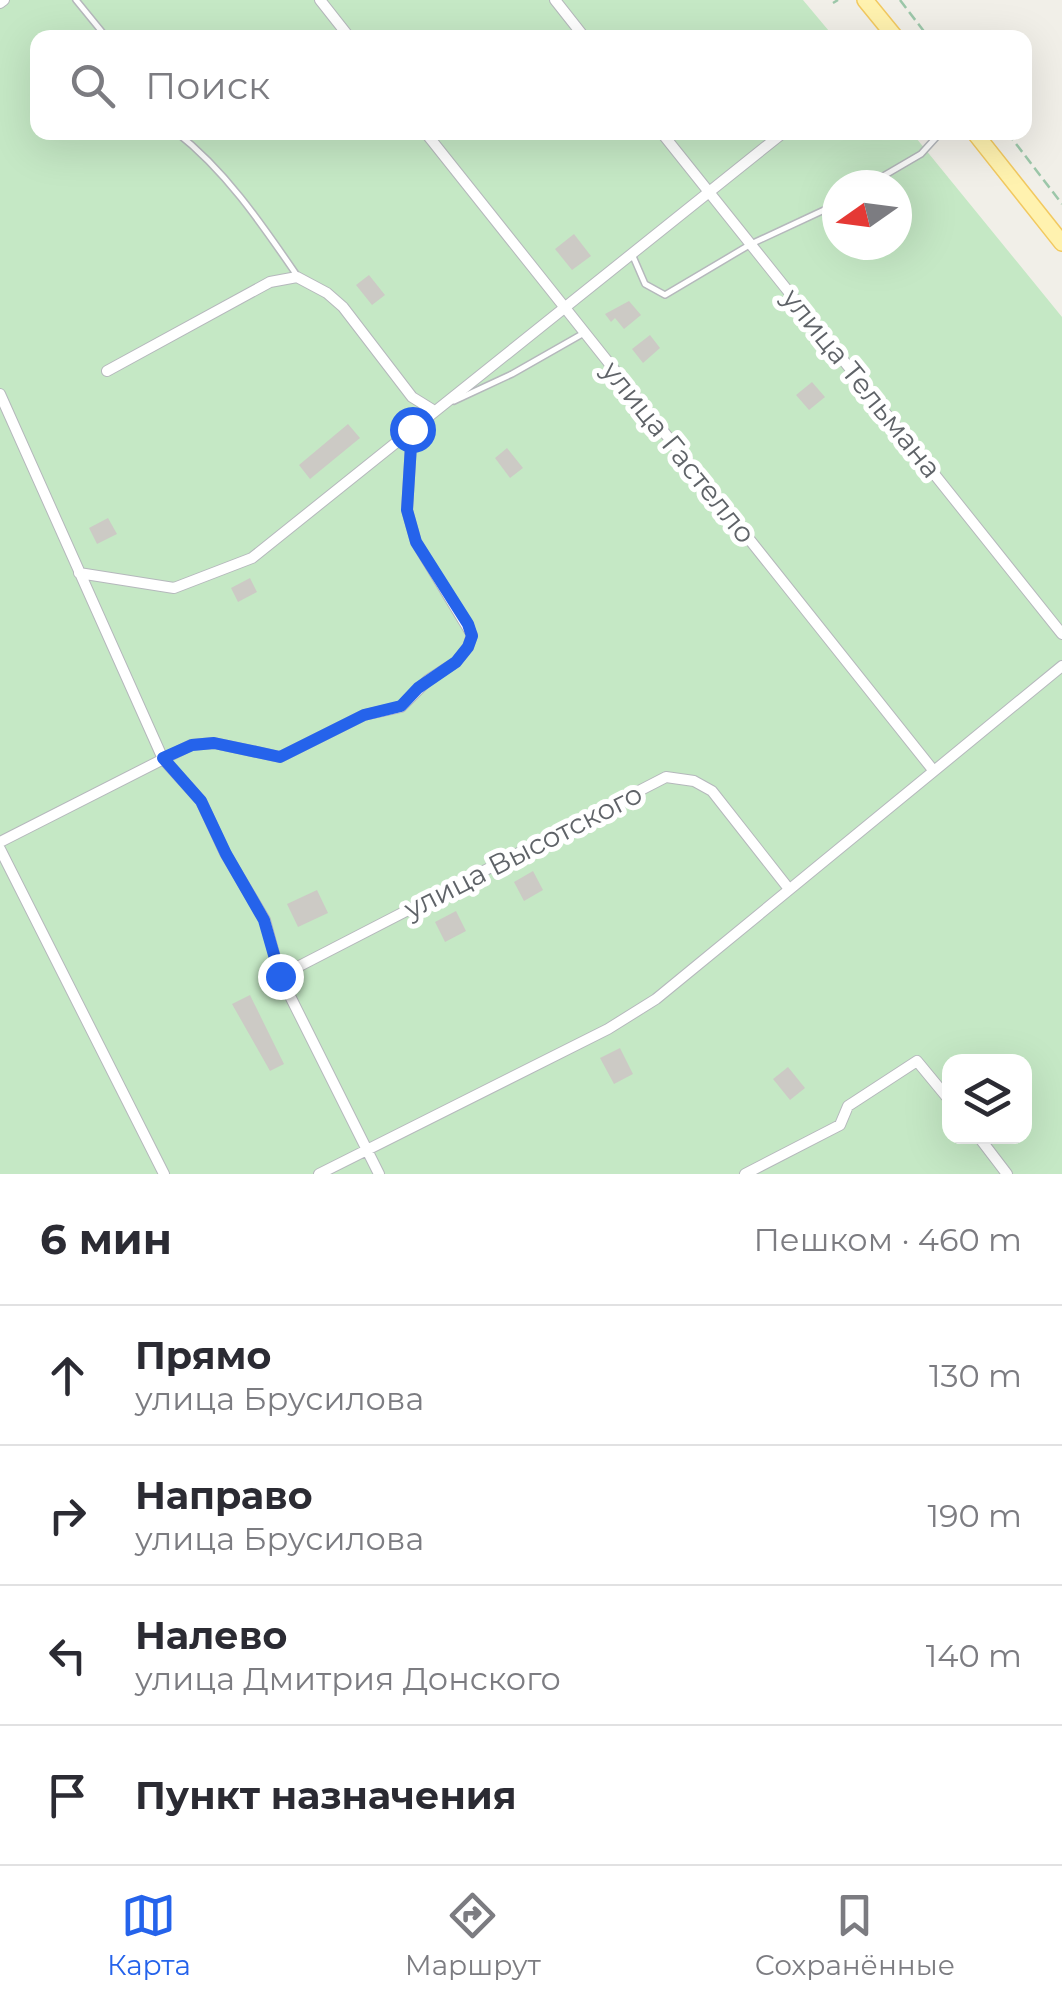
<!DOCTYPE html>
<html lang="ru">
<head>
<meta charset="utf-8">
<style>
	body { margin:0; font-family:Montserrat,sans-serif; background:#f2f2f3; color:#2b2b33 }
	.controls { position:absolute; right:30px; bottom:30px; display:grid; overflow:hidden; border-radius:20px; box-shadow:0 10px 40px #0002 }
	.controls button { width:90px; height:90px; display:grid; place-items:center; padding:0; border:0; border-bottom:2px solid #e1e1e2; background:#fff; color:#2b2b33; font:50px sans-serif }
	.compass { position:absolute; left:822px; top:170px; width:90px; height:90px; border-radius:50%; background:#fff; box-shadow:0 10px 40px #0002; rotate:256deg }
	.stop { position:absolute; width:30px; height:30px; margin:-22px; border:8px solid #2563eb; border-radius:50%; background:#fff }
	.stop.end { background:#2563eb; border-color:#fff; box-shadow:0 2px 10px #0008 }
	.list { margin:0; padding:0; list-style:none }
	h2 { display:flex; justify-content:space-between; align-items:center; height:130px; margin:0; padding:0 40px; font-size:42px }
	h2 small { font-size:32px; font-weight:400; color:#7c7c81 }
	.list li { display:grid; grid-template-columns:65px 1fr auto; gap:30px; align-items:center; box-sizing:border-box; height:140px; padding:0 40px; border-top:2px solid #e1e1e2 }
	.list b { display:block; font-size:38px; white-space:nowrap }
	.list p { margin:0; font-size:32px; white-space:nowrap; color:#7c7c81 }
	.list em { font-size:32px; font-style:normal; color:#7c7c81 }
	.icon { flex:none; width:55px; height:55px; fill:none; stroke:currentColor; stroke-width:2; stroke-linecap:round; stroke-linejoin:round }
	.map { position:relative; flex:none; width:1062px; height:1174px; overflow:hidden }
	.search { position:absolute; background:#fff; box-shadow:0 10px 40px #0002; left:30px; right:30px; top:30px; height:110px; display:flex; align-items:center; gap:25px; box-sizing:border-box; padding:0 35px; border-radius:20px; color:#7c7c81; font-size:38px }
	.sheet { height:690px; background:#fff }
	nav { display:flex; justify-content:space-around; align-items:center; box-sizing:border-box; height:140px; border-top:2px solid #e1e1e2; background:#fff; font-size:28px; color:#7c7c81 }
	nav a { display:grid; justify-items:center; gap:5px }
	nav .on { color:#2563eb }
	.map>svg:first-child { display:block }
	.green { fill:#c5e8c5; fill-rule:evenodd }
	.building { fill:#cccac5 }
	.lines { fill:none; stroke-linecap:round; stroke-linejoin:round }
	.service-casing { stroke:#b5b8bc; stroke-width:8 }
	.minor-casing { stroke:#b5b8bc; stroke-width:12 }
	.primary-casing { stroke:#f2c960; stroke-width:18 }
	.path { stroke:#9cc7a9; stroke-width:2.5; stroke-dasharray:10 5; stroke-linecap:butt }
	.service { stroke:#fff; stroke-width:5 }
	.minor { stroke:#fff; stroke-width:10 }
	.primary { stroke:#fff2af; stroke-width:15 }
	.route { stroke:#2563eb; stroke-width:12 }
	.labels { text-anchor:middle; stroke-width:10; stroke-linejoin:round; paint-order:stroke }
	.street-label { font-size:28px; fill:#5f6368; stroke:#fff }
</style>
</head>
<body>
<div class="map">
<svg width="1062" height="1174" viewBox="0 0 1062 1174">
	<rect width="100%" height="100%" fill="#f1efe8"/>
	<path class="green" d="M0 0H803L834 37 38 38V132L912 133 1062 317V1174H0ZM837 185H897V245H837ZM950 1062H1024V1136H950Z"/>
	<path class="building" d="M574 234 591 256 572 270 555 249Z
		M369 275 385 295 372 305 356 285Z
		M629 301 641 315 624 329 615 318 611 322 605 314Z
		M650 335 660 348 643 363 632 349Z
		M812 382 825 397 809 410 796 395Z
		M348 424 360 438 310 479 299 465Z
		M507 448 523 468 510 478 495 458Z
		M108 518 117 534 97 544 89 528Z
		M250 578 257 592 238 602 231 588Z
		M533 871 543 890 524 901 514 882Z
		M317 890 328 913 298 927 287 904Z
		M456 911 466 931 445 942 435 922Z
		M250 995 284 1064 270 1071 232 1004Z
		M620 1048 633 1074 614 1084 600 1058Z
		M788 1067 805 1088 790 1100 773 1079Z"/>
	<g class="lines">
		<g class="service-casing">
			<path id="service" d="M76 0 107 38
				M176 132C225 170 261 223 296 274
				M868 185 921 154 941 132
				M632 254 645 284 665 295 751 244 837 204
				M454 401 512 374 584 333"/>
		</g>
		<g class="minor-casing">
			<path id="minor" d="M320 0 350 38
				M555 0 585 38
				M0 3 4 0
				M425 132 933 770
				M661 132 1062 634
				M107 371 270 282 297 277 327 293 343 307 412 397 433 410
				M0 394 163 759 201 801 225 853 265 920 280 976 379 1174
				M79 573 174 588 252 558 784 132
				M0 842 191 745 214 743 280 757 364 715 401 707 428 680 456 662 468 647 472 635 416 542 407 510 412 429
				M0 849 164 1174
				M280 976 666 777 694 781 712 791 789 889
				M978 1136 1007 1174
				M319 1174 608 1029 656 999 1062 666
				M745 1174 840 1125 848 1106 917 1061 950 1101"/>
		</g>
		<g class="primary-casing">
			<path id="primary" d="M865 0 896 38
				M974 132 1062 243"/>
		</g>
		<path class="path" d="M900 0 929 38
			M833 3 838 0
			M1007 132 1062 204"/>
		<use href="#service" class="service"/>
		<use href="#minor" class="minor"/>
		<use href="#primary" class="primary"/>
	</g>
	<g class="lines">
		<path class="route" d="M280 976 264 920 226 854 201 801 163 758 192 745 214 743 280 757 364 715 401 706 418 688 456 662 468 647 472 636 468 624 416 542 407 510 412 429"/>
	</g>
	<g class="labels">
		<g class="street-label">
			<text transform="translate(862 383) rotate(51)" y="10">улица Тельмана</text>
			<text transform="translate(679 452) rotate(51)" y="10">улица Гастелло</text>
			<text transform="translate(523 851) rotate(-27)" y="10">улица Высотского</text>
		</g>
	</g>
</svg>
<div class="controls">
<button><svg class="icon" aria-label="layers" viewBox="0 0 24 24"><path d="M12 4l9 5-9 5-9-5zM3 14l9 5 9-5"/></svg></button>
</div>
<svg class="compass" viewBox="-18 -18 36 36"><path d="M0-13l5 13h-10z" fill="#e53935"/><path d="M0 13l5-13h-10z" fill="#7c7c81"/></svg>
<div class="stop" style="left:412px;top:429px"></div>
<div class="stop end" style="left:280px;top:976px"></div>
<div class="search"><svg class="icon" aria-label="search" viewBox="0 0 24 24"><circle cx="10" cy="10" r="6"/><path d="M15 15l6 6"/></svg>Поиск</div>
</div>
<section class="sheet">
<h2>6 мин<small>Пешком · 460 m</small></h2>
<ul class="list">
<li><svg class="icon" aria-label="ahead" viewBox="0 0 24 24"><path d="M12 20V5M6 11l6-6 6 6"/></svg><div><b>Прямо</b><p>улица Брусилова</p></div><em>130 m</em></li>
<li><svg class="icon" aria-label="right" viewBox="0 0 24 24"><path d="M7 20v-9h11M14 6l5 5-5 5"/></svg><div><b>Направо</b><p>улица Брусилова</p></div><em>190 m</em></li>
<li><svg class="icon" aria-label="left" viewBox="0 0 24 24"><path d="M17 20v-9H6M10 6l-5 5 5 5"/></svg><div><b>Налево</b><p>улица Дмитрия Донского</p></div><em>140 m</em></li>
<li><svg class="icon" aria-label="arrive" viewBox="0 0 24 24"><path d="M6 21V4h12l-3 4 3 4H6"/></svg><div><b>Пункт назначения</b></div></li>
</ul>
</section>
<nav>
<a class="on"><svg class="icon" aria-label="map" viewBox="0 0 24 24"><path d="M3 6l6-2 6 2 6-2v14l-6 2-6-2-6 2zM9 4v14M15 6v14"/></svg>Карта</a>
<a><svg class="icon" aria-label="directions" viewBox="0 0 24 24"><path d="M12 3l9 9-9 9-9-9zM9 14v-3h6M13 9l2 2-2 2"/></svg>Маршрут</a>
<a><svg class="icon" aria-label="saved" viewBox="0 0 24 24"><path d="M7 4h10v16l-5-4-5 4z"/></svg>Сохранённые</a>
</nav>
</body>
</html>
